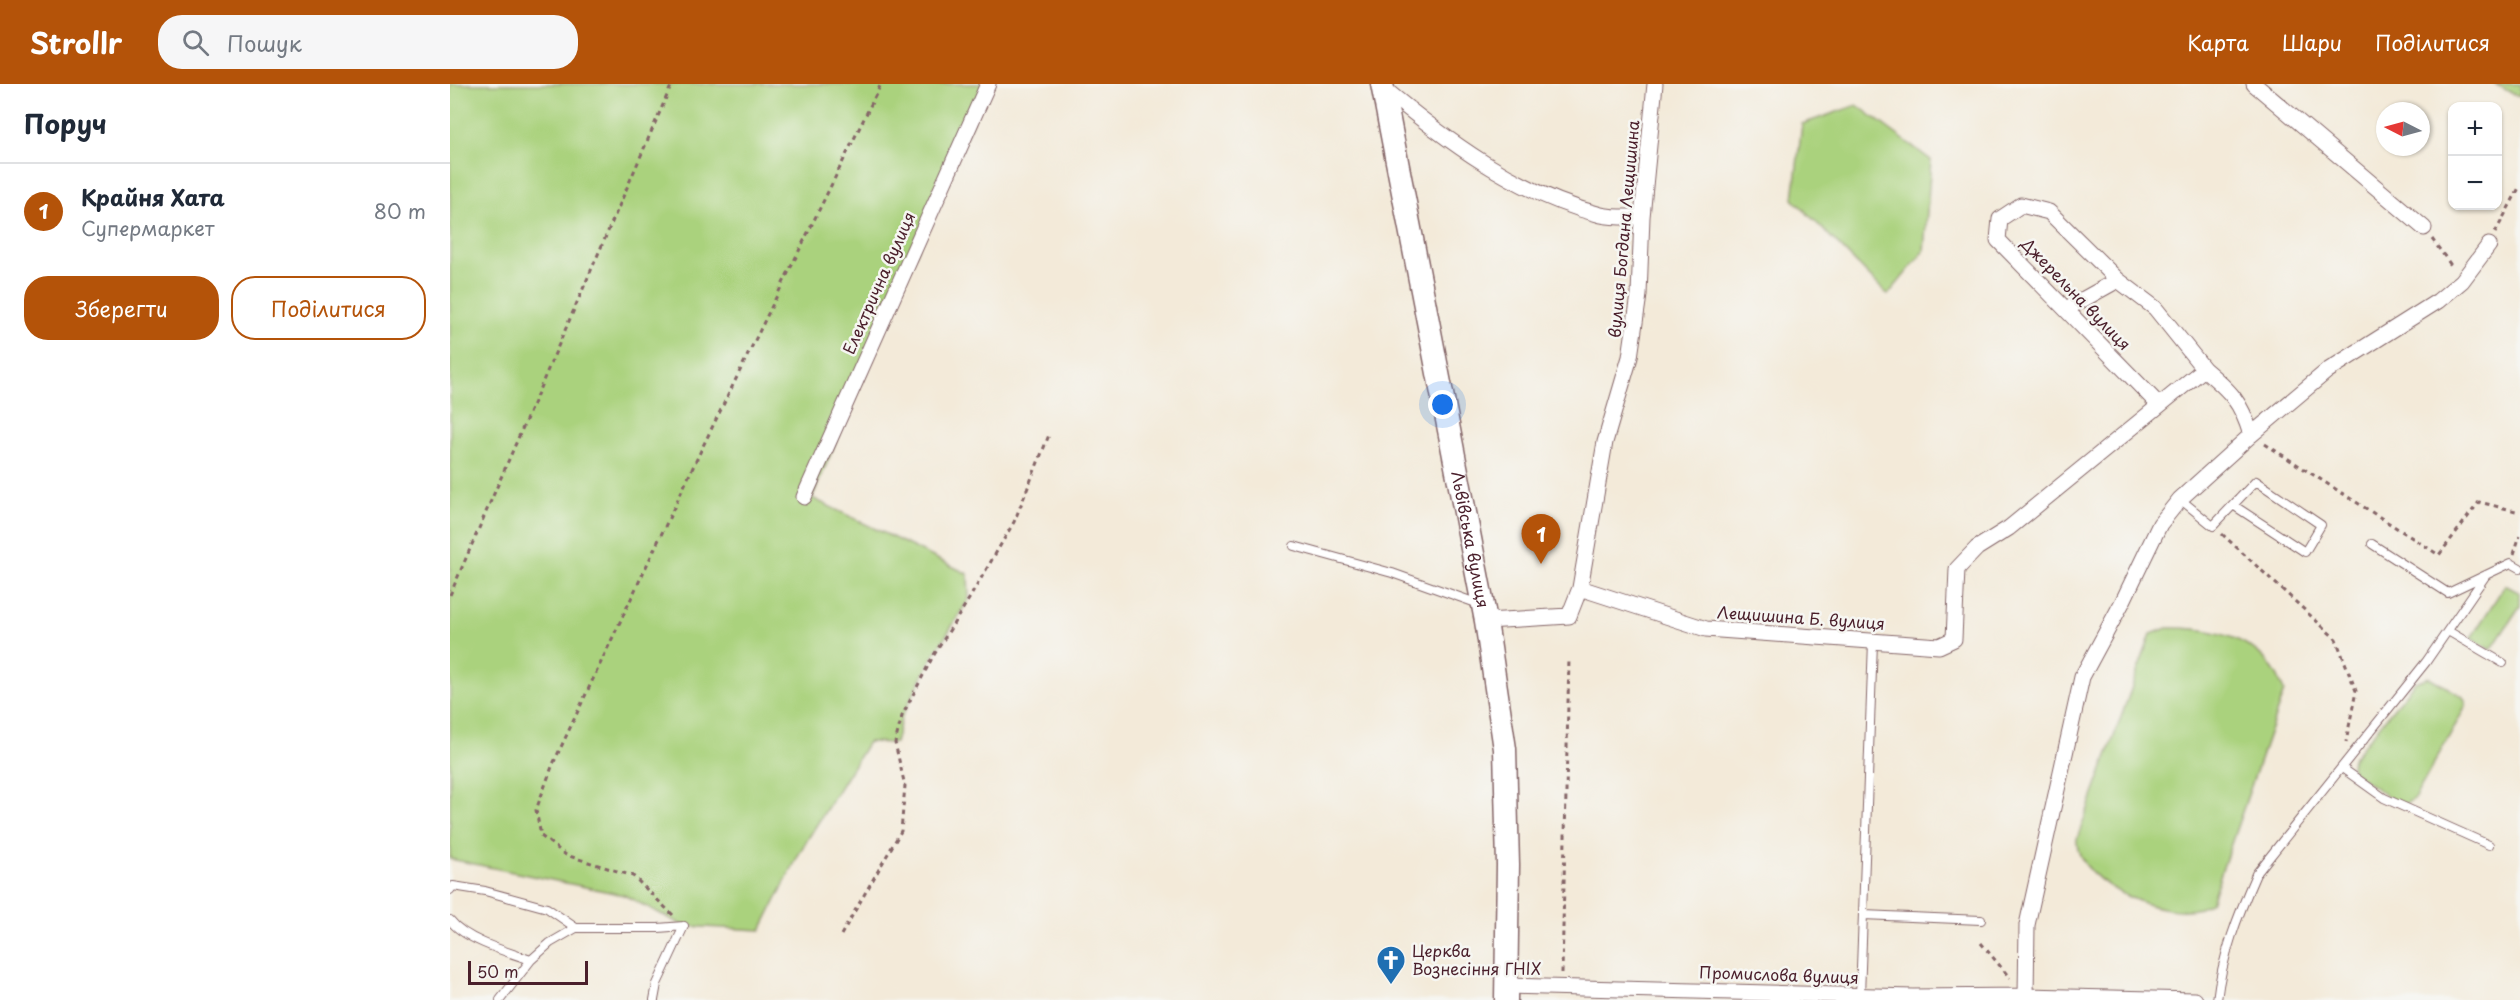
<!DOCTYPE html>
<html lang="uk">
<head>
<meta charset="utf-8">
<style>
	body { margin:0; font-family:"Playpen Sans",sans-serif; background:#f6f6f7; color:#1f2937 }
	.controls { position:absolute; right:18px; top:18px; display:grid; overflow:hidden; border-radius:12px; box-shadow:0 2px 4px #0004 }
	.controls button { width:54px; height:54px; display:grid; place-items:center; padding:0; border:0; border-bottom:2px solid #e0e1e3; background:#fff; color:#1f2937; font:30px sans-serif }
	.compass { position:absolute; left:1926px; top:18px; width:54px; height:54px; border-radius:50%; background:#fff; box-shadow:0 2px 4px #0004; rotate:276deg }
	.scale { position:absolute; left:18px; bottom:15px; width:120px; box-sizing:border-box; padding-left:6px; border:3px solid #4a1f2b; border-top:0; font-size:16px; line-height:21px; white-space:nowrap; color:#4a1f2b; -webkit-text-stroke:4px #f6f6f2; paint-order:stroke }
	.you { position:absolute; left:993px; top:321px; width:21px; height:21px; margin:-15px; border:4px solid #fff; border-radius:50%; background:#1a73e8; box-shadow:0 0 0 9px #1a73e833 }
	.badge { display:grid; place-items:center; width:39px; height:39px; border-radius:50%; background:#b45309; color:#fff; font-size:20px; font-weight:700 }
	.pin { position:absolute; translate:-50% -50px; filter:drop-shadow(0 2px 3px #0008) }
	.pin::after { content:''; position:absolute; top:32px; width:21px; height:18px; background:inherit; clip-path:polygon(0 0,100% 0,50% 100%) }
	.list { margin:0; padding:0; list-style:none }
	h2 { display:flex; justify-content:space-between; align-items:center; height:78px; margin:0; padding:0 24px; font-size:26px }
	h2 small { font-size:20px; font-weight:400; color:#747a83 }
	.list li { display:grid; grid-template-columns:39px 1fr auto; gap:18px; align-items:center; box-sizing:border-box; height:96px; padding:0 24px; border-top:2px solid #e0e1e3 }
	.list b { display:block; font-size:22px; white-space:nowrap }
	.list p { margin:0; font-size:20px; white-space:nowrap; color:#747a83 }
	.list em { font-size:20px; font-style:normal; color:#747a83 }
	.actions { display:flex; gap:12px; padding:18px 24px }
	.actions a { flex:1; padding:14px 0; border:2px solid #b45309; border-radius:24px; text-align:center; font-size:21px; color:#b45309 }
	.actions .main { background:#b45309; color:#fff }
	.icon { flex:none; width:33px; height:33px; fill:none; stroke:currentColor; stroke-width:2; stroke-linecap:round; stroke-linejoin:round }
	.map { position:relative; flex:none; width:2070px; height:916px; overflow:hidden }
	header { display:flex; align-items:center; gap:36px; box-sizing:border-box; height:84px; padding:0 30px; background:#b45309; color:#fff }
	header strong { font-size:28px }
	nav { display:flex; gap:33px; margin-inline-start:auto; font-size:21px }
	.search { width:420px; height:54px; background:#f6f6f7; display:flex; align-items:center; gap:15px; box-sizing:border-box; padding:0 21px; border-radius:24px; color:#747a83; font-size:22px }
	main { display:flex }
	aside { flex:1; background:#fff }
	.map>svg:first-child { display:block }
	.green { fill:#aad27d; stroke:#7a7854; stroke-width:1.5 }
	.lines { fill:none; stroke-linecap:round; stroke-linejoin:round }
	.service-casing { stroke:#856668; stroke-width:10 }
	.minor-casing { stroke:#856668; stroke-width:17 }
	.secondary-casing { stroke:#856668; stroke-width:25 }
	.path { stroke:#856668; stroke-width:3; stroke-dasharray:4.5 4.5; stroke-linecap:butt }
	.service { stroke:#fff; stroke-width:8 }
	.minor { stroke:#fff; stroke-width:15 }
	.secondary { stroke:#fff; stroke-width:22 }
	.labels { text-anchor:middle; stroke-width:5; stroke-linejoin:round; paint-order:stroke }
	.street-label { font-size:16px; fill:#4a1f2b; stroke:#f6f6f2 }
	.poi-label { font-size:16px; fill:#4a1f2b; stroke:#f6f6f2; text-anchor:start }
</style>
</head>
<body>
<header>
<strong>Strollr</strong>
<div class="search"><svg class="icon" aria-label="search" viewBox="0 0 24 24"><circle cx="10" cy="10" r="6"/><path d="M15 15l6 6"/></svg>Пошук</div>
<nav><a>Карта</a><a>Шари</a><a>Поділитися</a></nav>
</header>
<main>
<aside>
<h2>Поруч<small></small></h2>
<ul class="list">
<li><span class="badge">1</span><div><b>Крайня Хата</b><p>Супермаркет</p></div><em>80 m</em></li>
</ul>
<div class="actions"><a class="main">Зберегти</a><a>Поділитися</a></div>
</aside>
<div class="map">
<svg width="2070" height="916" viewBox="0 0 2070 916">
	<rect width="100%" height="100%" fill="#f6f6f2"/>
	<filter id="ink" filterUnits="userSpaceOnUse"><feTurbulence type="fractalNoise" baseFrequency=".0167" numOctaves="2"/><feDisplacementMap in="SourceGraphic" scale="12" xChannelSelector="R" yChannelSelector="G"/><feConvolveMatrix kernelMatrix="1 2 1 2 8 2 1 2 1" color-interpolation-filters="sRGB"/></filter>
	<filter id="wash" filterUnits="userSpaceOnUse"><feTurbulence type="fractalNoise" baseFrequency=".008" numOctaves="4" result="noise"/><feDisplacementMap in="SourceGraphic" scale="24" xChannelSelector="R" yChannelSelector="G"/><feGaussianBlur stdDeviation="1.35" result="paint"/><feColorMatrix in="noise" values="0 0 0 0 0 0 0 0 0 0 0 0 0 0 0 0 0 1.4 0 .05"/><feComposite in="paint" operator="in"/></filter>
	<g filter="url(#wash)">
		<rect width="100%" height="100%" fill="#f3ead9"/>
		<path class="green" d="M0 0H538L362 414 518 490 519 515 482 574 452 632 445 659 418 658 351 766 311 846 234 842 174 811 0 775Z
			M2044 0H2070V13Z
			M1407 21 1481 76 1474 167 1438 211 1343 115 1352 40Z
			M2055 501 2070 509V522L2041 566 2021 554Z
			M1717 544C1765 543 1816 555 1834 607L1761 818C1728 845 1623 800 1627 755L1701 550Z
			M1979 593 2012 612 2016 617V622L1964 715 1951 722 1903 688 1901 682 1902 675 1965 598Z"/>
	</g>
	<g filter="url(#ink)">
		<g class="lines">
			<g class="service-casing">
				<path id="service" d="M1730 415 1763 442 1806 397 1871 441 1855 468 1783 421
					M1922 460 1998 509 2061 479 2070 484
					M844 462 942 489 1029 520
					M1998 547 2053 579
					M1892 684 1934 714 2039 761
					M0 806 3 802 35 807 97 824 126 844
					M1413 831 1531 836
					M0 836C15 856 57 868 81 876
					M1410 911 1423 558
					M50 916 81 876 100 859 126 844H208L234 842
					M204 916 207 900 234 842
					M1767 916C1772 872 1788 831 1806 790L1976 578 2036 491"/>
			</g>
			<g class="minor-casing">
				<path id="minor" d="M1804 0 1974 144
					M931 2C995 56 1068 110 1151 131 1164 134 1179 133 1192 133
					M1616 225 1668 196
					M1709 321 1548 156 1550 135 1571 121 1599 128 1668 196 1705 224 1754 285
					M354 413 538 0
					M1130 504 1256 545 1489 562 1504 555 1507 485 1527 464 1559 444 1754 285C1780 307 1791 317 1801 351
					M1036 537 1119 532 1130 504 1155 358 1180 273 1189 211 1192 133 1205 0
					M1057 902 1463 913 1576 912 1745 916
					M1576 912 1577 841 1632 593 1673 517 1710 440 1730 415 1801 351 1877 287 1988 217 2012 197 2039 161"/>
			</g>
			<g class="secondary-casing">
				<g id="secondary">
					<path id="s1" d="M932 0 1036 537 1055 665 1058 781 1056 916"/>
				</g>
			</g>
			<path class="path" d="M2045 149 2070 102
				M1982 155 2003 184
				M1815 360 1989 471 2029 418 2070 428
				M1772 450 1886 555 1906 607 1896 658
				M2064 470 2070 451
				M0 511 222 0
				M223 831 183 792 116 771 91 752 86 726 103 680 253 362 431 0
				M391 851 451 747 455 702 445 659 452 632 482 574 519 515 564 438 599 351
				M1531 859 1560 894
				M1112 889 1119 574"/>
			<use href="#service" class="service"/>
			<use href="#minor" class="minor"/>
			<use href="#secondary" class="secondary"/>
		</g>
	</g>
	<defs>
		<g id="church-pin" transform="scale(1.5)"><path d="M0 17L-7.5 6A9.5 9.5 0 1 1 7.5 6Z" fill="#1f6fb2" stroke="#f6f6f2"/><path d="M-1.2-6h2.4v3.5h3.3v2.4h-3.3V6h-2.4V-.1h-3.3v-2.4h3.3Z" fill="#fff"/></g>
	</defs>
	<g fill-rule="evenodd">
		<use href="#church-pin" x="941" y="876"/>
	</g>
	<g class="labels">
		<g class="street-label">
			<text transform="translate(1174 145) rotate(-85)" y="6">вулиця Богдана Лещишина</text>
			<text transform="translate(429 199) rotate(-66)" y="6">Електрична вулиця</text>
			<text transform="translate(1626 210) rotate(46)" y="6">Джерельна вулиця</text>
			<text dy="6" stroke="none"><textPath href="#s1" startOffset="464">Львівська вулиця</textPath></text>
			<text transform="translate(1351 534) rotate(4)" y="6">Лещишина Б. вулиця</text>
			<text transform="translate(1329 891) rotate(2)" y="6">Промислова вулиця</text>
		</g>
		<g class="poi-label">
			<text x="962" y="873">Церква<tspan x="962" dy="18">Вознесіння ГНІХ</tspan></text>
		</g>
	</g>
</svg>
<div class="controls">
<button>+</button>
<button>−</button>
</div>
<svg class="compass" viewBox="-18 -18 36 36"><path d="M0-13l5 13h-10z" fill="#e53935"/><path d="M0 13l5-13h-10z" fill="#747a83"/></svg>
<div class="scale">50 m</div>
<div class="you"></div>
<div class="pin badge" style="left:1091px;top:480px">1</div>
</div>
</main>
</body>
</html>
